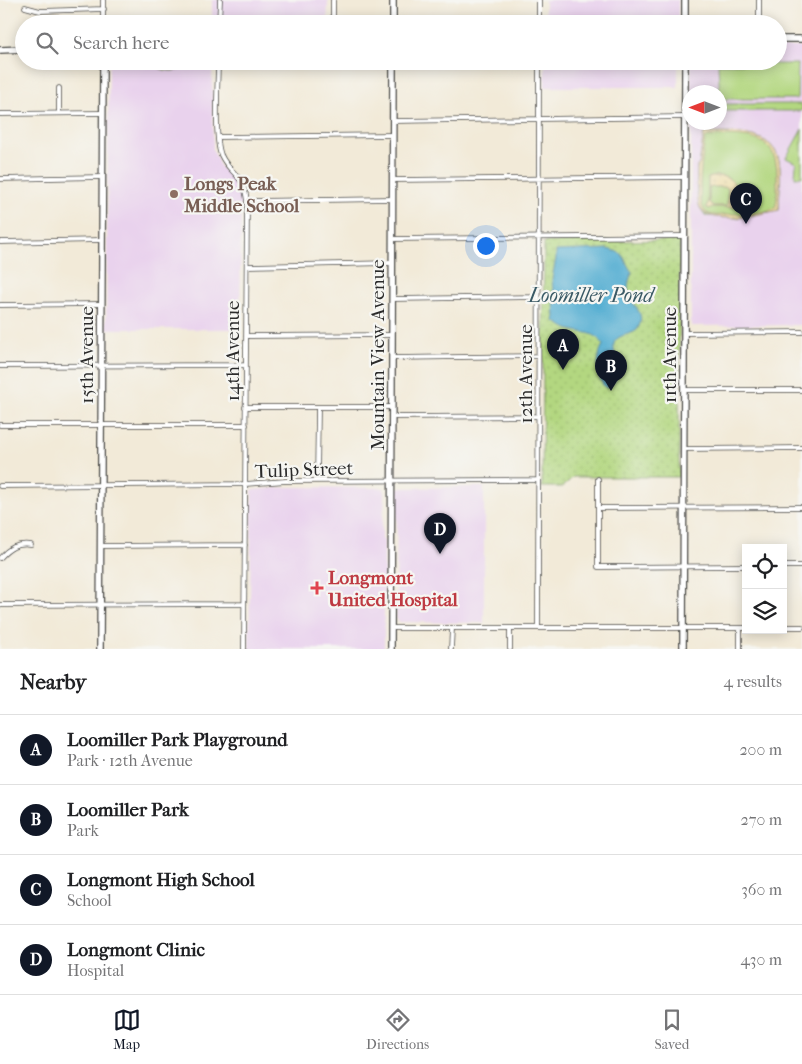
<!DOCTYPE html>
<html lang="en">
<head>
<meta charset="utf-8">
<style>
	body { margin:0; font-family:"IM FELL French Canon",serif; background:#f6f6f6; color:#202124 }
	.controls { position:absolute; right:15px; bottom:15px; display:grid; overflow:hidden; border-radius:0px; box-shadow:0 2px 12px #0003 }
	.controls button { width:45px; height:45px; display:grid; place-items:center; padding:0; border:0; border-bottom:1px solid #e0e0e0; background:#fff; color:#202124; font:25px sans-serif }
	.compass { position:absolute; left:682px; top:85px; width:45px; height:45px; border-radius:50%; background:#fff; box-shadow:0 2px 12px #0003; rotate:270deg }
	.you { position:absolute; left:485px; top:245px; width:18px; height:18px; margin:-12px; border:4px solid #fff; border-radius:50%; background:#1a73e8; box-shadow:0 0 0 8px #1a73e833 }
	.badge { display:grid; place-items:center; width:32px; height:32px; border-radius:50%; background:#111827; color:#fff; font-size:16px; font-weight:700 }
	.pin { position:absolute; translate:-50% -41px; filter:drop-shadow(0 1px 2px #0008) }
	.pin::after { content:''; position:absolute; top:26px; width:18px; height:15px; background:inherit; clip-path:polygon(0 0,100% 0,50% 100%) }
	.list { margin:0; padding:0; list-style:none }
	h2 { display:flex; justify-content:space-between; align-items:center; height:65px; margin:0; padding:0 20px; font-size:21px }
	h2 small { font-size:16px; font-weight:400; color:#757577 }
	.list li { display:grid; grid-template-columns:32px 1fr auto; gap:15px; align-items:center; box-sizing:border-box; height:70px; padding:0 20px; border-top:1px solid #e0e0e0 }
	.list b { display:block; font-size:19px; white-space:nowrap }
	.list p { margin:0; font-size:16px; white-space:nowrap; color:#757577 }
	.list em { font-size:16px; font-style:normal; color:#757577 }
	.icon { flex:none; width:28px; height:28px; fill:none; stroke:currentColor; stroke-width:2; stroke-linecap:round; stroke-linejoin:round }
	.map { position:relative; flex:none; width:802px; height:649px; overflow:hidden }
	.search { position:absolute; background:#fff; box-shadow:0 2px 12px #0003; left:15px; right:15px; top:15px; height:55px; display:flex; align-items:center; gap:12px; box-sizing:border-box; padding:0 18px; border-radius:28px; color:#757577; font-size:19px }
	.sheet { height:345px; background:#fff }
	nav { display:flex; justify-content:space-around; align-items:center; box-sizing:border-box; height:70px; border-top:1px solid #e0e0e0; background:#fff; font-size:14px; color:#757577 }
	nav a { display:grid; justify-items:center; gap:2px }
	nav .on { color:#111827 }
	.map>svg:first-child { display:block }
	.built { fill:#e9d2ed }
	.grass { fill:#b3d780; stroke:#6f8156 }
	.sand { fill:url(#sand-dots); stroke:#8c8264; fill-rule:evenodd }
	.park { fill:url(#park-dots); stroke:#6f8156 }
	.water { fill:#54aed2; stroke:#406c7e }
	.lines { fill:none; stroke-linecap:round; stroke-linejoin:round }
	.street-casing { stroke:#494845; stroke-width:5.5 }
	.secondary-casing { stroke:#494845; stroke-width:8 }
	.street { stroke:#fff; stroke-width:4 }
	.secondary { stroke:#fff; stroke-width:5.5 }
	.education-dot { fill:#8d6e63; stroke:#f6f6f2; stroke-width:2 }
	.health-dot { fill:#e0444e; stroke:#f6f6f2; stroke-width:2 }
	.labels { text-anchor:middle; stroke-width:4.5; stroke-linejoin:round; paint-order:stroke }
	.education-label { font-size:19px; font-weight:bold; fill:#785e54; stroke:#f6f6f2; text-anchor:start }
	.street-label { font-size:19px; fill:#2b2b2b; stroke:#f6f6f2 }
	.health-label { font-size:19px; font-weight:bold; fill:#be3a42; stroke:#f6f6f2; text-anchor:start }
	.water-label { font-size:20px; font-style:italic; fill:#395965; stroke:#f6f6f2 }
</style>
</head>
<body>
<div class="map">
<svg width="802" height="649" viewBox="0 0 802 649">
	<defs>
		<pattern id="sand-dots" width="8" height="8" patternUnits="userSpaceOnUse" patternTransform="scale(1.25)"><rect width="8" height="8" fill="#eeda9e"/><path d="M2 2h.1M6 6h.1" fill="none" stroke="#cb8" stroke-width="1.8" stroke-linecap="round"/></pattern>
		<pattern id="park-dots" width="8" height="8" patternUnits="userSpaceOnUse" patternTransform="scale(1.25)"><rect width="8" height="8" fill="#b3d780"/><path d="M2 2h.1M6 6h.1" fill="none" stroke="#9ab96f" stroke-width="1.8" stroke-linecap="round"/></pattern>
	</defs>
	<rect width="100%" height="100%" fill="#f6f6f2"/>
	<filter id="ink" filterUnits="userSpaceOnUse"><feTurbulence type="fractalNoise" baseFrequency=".02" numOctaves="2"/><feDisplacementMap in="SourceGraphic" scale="10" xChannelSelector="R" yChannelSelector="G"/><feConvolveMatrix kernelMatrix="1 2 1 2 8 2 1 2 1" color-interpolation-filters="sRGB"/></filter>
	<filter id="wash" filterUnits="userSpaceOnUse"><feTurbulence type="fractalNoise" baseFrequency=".0096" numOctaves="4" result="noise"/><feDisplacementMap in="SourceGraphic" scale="20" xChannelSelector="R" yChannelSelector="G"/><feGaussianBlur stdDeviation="1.12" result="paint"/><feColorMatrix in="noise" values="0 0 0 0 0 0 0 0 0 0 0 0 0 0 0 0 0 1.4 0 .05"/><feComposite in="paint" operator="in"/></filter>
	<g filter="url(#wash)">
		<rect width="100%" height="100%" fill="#f2ead8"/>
		<path class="built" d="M212 0H328L327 24H212Z
			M545 0H678V24H545Z
			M778 47H802V325L691 326V123L720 122V92H691V61H778Z
			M109 61H212L213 150 220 166 237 184 241 197 240 329H106Z
			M545 61H678V87H545Z
			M288 487 384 488 385 499 382 526V539L384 541V649H249L252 490Z
			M484 487V623L400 622 396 618 397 488Z"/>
		<path class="grass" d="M150 61H190C180 75 161 73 150 61Z
			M718 64H798L797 99H720Z
			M720 103 726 104H802V111H720Z
			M802 129V177H795L796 163 786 158Z
			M704 133C732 134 777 128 780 167 781 181 779 196 779 210L737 218 706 216C694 203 697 182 697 166L699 165Z"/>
		<path class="sand" d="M704 133C732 134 777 128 780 167 781 181 779 196 779 210 762 213 710 227 700 208 696 200 697 175 697 166L699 165ZM709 136C742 137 778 131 777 177 777 187 778 199 775 208 763 213 747 214 734 214 727 215 713 217 707 213 694 205 703 153 705 139Z
			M715 176C733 174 744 191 736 207H712L709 209 706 207 708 203V178ZM713 187H726L728 189 727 206H713L709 202V188Z"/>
		<path class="park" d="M678 240 680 243 679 477H573L563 487H542L544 243 546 242Z"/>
		<path class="water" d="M607 249C628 253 622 259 632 272 630 277 628 283 628 288 628 305 649 311 637 330 631 335 620 334 615 341 609 350 629 378 606 388 596 380 596 355 603 345 596 330 582 334 568 329 563 327 558 323 554 321L555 316 552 279 556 258V251Z"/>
	</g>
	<g filter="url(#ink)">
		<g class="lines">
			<g class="street-casing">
				<path id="street" d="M103 0V24
					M759 0V24
					M25 7 40 11 104 9
					M219 24 220 0
					M333 24V0
					M539 24V0
					M218 61C218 83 214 137 221 155 230 175 244 173 247 201L244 649
					M59 113V88
					M0 114 103 113
					M393 121 685 117
					M218 137 393 135
					M0 179 102 177
					M393 180 685 177
					M247 201 393 199
					M392 239 685 236
					M0 242 102 240
					M247 266 392 263
					M392 299 538 297
					M0 305 101 304
					M684 333 802 332
					M246 336 392 335
					M392 358 538 356
					M0 366 245 365
					M684 390H802
					M245 407H392
					M392 417 538 416
					M0 425H246
					M684 449 802 448
					M598 479V567L746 566
					M317 481 318 407
					M0 486 245 484 286 481 538 480
					M598 508 802 507
					M100 546 245 545
					M0 558C9 548 17 543 31 545
					M783 566H802
					M0 605 244 604
					M538 627 539 61
					M783 627H802
					M391 628H746
					M451 649 452 628
					M510 649V628
					M740 649V628"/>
			</g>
			<g class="secondary-casing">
				<path id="secondary" d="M685 0V24
					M393 24V0
					M778 39H802
					M0 50 24 49
					M100 649 103 61
					M391 649 393 61
					M683 649 685 61"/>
			</g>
			<use href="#street" class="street"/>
			<use href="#secondary" class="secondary"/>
		</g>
	</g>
	<circle class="education-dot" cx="174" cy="194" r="5"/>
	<path class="health-dot" d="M314.5 580.5h5v5h5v5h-5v5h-5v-5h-5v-5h5z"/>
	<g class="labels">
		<g class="education-label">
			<text x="184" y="190">Longs Peak<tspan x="184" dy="22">Middle School</tspan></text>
		</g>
		<g class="street-label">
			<text transform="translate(232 351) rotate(-90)" y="7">14th Avenue</text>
			<text transform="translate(86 355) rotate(-90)" y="7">15th Avenue</text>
			<text transform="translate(377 355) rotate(-90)" y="7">Mountain View Avenue</text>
			<text transform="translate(669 355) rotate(-90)" y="7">11th Avenue</text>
			<text transform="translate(525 374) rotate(-90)" y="7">12th Avenue</text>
			<text transform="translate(304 469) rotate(-2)" y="7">Tulip Street</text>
		</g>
		<g class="health-label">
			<text x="328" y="584">Longmont<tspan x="328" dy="22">United Hospital</tspan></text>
		</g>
		<g class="water-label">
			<text x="591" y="302">Loomiller Pond</text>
		</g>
	</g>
</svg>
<div class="controls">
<button><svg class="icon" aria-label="locate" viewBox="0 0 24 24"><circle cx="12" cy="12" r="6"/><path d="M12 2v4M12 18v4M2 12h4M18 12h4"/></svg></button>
<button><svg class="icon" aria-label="layers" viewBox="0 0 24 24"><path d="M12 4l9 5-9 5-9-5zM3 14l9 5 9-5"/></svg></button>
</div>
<svg class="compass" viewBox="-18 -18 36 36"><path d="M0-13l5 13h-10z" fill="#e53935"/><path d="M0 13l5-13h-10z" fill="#757577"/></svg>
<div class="you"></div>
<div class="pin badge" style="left:563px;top:370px">A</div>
<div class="pin badge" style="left:611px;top:391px">B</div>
<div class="pin badge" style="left:746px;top:224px">C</div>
<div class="pin badge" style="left:440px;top:554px">D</div>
<div class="search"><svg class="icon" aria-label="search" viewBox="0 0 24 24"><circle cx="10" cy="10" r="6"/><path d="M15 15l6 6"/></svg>Search here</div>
</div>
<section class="sheet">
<h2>Nearby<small>4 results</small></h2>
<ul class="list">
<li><span class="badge">A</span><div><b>Loomiller Park Playground</b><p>Park · 12th Avenue</p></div><em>200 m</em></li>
<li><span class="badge">B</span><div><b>Loomiller Park</b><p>Park</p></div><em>270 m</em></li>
<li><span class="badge">C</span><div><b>Longmont High School</b><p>School</p></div><em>360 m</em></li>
<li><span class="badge">D</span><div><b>Longmont Clinic</b><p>Hospital</p></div><em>430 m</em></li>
</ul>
</section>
<nav>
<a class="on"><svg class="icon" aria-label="map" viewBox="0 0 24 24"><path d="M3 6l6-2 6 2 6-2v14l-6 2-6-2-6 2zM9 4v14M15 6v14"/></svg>Map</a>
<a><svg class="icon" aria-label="directions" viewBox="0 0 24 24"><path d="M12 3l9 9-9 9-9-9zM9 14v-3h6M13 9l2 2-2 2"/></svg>Directions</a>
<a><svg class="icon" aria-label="saved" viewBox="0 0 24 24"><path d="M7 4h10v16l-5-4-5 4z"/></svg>Saved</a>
</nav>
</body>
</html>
